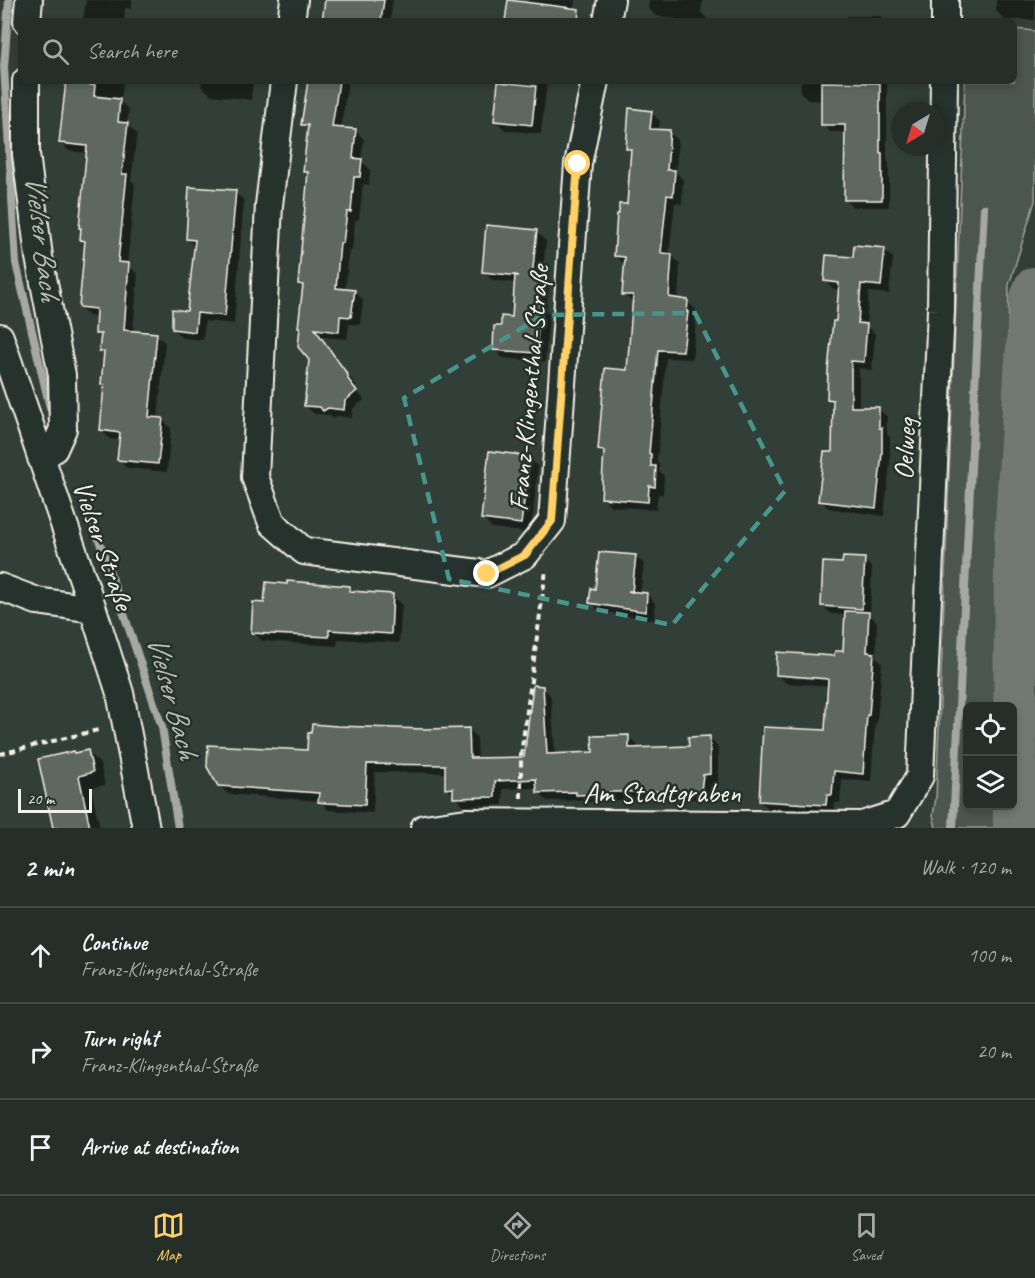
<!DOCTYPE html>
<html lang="en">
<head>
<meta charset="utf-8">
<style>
	body { margin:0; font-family:Caveat,sans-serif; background:#2e3632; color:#f1f3f6 }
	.controls { position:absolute; right:18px; bottom:18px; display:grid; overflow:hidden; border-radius:9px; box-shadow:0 3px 9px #0003 }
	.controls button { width:54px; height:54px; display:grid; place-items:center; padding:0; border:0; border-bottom:2px solid #424a47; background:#262e2a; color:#f1f3f6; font:30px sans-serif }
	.compass { position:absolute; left:891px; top:102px; width:54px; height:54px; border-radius:50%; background:#262e2a; box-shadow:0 3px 9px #0003; rotate:218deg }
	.scale { position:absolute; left:18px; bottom:15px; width:74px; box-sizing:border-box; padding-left:6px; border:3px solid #f4f1e8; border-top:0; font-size:16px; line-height:21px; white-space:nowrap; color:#f4f1e8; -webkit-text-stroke:4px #26332d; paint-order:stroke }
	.stop { position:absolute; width:18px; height:18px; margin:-14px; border:4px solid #ffd166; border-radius:50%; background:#fff }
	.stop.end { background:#ffd166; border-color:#fff; box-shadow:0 2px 6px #0008 }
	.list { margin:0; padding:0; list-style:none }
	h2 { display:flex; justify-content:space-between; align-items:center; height:78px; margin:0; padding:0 24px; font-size:26px }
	h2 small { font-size:20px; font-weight:400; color:#a4a8a8 }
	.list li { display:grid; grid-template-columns:39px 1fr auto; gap:18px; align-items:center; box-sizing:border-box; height:96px; padding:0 24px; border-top:2px solid #424a47 }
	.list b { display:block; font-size:22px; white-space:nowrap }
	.list p { margin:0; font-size:20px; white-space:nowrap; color:#a4a8a8 }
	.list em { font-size:20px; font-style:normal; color:#a4a8a8 }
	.icon { flex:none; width:33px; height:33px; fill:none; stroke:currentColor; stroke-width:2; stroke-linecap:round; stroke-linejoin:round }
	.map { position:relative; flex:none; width:1035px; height:828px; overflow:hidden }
	.search { position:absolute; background:#262e2a; box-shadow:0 3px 9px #0003; left:18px; right:18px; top:18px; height:66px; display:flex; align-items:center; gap:15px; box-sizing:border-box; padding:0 21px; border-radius:9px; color:#a4a8a8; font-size:22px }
	.sheet { height:366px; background:#262e2a }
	nav { display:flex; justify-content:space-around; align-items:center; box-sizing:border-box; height:84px; border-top:2px solid #424a47; background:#262e2a; font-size:16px; color:#a4a8a8 }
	nav a { display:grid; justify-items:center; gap:3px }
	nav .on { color:#ffd166 }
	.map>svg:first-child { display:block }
	.green { fill:#4c564f; stroke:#a0a49c; stroke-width:1.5 }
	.shadow { fill:#0007 }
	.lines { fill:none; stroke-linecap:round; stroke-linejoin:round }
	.stream { stroke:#a6a9a1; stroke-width:8 }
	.river { stroke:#727972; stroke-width:44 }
	.building { fill:#5f6861; stroke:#f4f1e8; stroke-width:1.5 }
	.street-casing { stroke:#f4f1e8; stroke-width:30 }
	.path { stroke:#f4f1e8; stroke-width:4; stroke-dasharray:6 4.5; stroke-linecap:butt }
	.street { stroke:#26332d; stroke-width:26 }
	.route { stroke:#ffd166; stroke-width:8 }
	.marked { fill:none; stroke:#48958c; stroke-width:4.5; stroke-dasharray:12 8; stroke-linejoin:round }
	.labels { text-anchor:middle; stroke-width:5; stroke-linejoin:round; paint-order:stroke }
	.street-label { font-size:28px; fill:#f4f1e8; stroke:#26332d }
	.water-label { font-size:30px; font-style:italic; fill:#babbb3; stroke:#26332d }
</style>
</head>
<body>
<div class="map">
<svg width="1035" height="828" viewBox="0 0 1035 828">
	<rect width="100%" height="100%" fill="#323e38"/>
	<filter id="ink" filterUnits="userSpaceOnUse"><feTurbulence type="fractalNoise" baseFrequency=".0167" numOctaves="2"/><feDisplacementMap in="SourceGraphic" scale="12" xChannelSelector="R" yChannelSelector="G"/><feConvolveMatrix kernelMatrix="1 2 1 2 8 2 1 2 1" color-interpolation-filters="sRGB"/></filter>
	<g filter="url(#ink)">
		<path class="green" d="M1014 29 1035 31V201L1009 285 1001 706H968V806H1000L999 828H936L933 815 936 798 965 81H1014Z
			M1035 647V828H1032Z"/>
		<path class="shadow" d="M86 0H132V9L125 8 124 21H83Z
			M326 0H393L390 21H324Z
			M528 0H575L572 21H506L528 3Z
			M649 0H703L701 13 707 18 706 21H676V19L656 16 648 8Z
			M996 0H1035V20H1005L996 11Z
			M847 16H880L885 21H847Z
			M69 81H123L121 102 129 110 127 124 137 134 131 180 135 184 127 265 138 274 133 332 156 334 165 343 158 419H162L171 428 167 472 127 468 118 459 120 440 110 439 101 430 106 386 105 355 101 351 102 338 97 333V317L89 316 80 307 86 245 81 240 88 153 69 151 60 142Z
			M202 81H253L251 100 211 95 201 86Z
			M309 81H348L341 129 355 130 364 139 361 160 370 169 369 185 363 184 359 220H355L352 251H349L345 290 354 291 363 300 360 325 349 324 347 339 321 337 356 385V389L364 400 353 409 352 418 337 416 333 419 329 415 314 414 305 405 310 360 302 329 300 327 304 287 300 284 310 176 305 171 309 130 303 124Z
			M500 81H547L541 134 505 130 495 120Z
			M801 81H887V160L889 163V207H853L845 200 846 132H830L823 124V101L808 100 800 92Z
			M651 112 660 121 659 131 669 132 678 140 676 172 683 180 682 204 675 203 669 255H672L680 264 678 300 687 301 696 310 695 321 696 322 692 359 666 358 657 462 659 464V471L664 476 663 495 658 494 656 510 611 506 602 497 605 455 600 450 628 371 634 303 623 294 626 264H624L615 255 628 206 632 153 627 148Z
			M235 192 244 201 234 324 205 321 203 340 182 338 173 329 189 312 195 247 187 239Z
			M537 232 546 241 542 281 549 288 546 312 549 314 545 362 503 358 494 349 502 328 513 319 516 283 492 280 483 271Z
			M884 250 893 258 889 294 869 292 866 325 875 334 872 370 859 368V408L879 409 887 417V434L890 437V463L884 516 828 508 820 500 834 454V405L829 399 840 290 834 289 825 281 855 259Z
			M529 457 538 467 531 533 492 528 482 518Z
			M635 556 644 564 640 594H647L655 603 654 620 599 611 591 602 597 590Z
			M864 560 872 568 870 615 877 622 876 657 882 663 877 723H875L871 782 842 779 840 803H835L834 813 769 809 760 801 826 732 829 686 786 683 777 675 836 658 844 653 846 615 831 614 823 606 844 564Z
			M349 587 355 593 393 596 402 605 399 643 338 639 337 646 262 641 253 632 266 604Z
			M542 687 551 696 555 755 594 754 629 737 637 745V749L690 748 709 738 718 747V783H711L710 799 616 800V801L586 802 584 800 547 801 538 792V788L503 789V805L464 806 447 788 446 773 375 772 373 813 328 810 320 801 228 794 219 785 308 752 424 731 469 729 477 738 478 759 526 758Z
			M87 751 100 764 105 785 91 788 100 828H54L75 754Z"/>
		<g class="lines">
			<path class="stream" d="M9 0 4 67 16 263 50 408
				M90 513 162 727 178 828
				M953 828 984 208"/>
			<path class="river" d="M1015 828 1016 540 1027 359 1032 298 1035 289"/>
		</g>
		<path class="building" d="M325 0H384L381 21H322Z
			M508 0 579 9 578 21H505Z
			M66 81H90V85H95L94 96 120 99 118 122 128 123 122 174H127L118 262 129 263 124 330 157 333 149 417 163 418 158 464 117 460 120 433 100 430 104 385 101 384 104 352 99 351 101 334H95L96 309 79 307 85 241 80 240 81 228H79L87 146 59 143Z
			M308 81H339L332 127 356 129 353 158 362 159 360 177H354L351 212H347L343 243H340L336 288 355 290 351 317 340 316 339 332 315 329 348 375V379L357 391 345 401 344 410 328 408 323 411 320 407 304 406 309 360 298 347 300 327H298L303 285 298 284 308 172H303L308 125H301Z
			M498 82 536 86 532 125 494 121Z
			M821 82 880 83V153H882V200H844L845 125H821Z
			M629 108 652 111 650 129 670 130 667 170H675L673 196 667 195 661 253 672 254 669 297 688 300 687 312H688L683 351 658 350 649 454H651V466H656L655 487 649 486 648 502 601 498 604 451 598 450 605 368 627 370 633 295H622L625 257 614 256 617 214H619V204H627L631 149H626Z
			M189 187 236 190 225 316 197 313 195 332 172 329V309L187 311 195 240 186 239Z
			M486 225 537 230 532 277 541 278 538 303H540L536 353 493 350 494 326H501V316L512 317 515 275 519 276 482 272Z
			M854 245 885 248 881 286 861 284 858 323 867 324 864 362 851 361V407H879V428H882V453L876 508 818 501 824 452H832L833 400 827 399 828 370 833 321H836L839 283 824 281 826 255 853 257Z
			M489 451 530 456 521 524 481 519Z
			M599 552 636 555 632 592 628 591 647 593 646 612 589 603 591 588 595 589Z
			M843 557 865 558 862 609 821 606 823 562 842 563Z
			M287 581 350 586V591L393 594 391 634 329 630V637L251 633 253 602 264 603 266 582 287 584Z
			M845 611 869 612 867 652 874 653 869 715H867L863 774 834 771 832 795H827L826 805 759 801 763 727 825 730 828 679 776 675 777 652 834 656 835 651H843Z
			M533 685 543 686 547 754 593 752 592 736 629 735V748L689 746 688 737 710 736V774L703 775 701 791 608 792V794L576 795V792L537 793 536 779 495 781V797L453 798V788L445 789V765L367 764 365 805 326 803 318 802 319 793 218 786 207 767 208 745 307 750 308 733H311L312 724 337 726 424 729 469 728 470 758 524 757Z
			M88 750 93 772 79 776 90 828H53L38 759 74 751V753Z"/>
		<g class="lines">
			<g class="street-casing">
				<path id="street" d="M27 21 29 0
					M291 21 294 0
					M607 21 611 0
					M945 21V0
					M26 81V154L39 257 62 375 63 429 54 449 41 458
					M284 81 269 205 255 477 272 523 304 551 487 574 525 555 552 521 578 164 595 81
					M0 337 93 609 120 693 146 828
					M0 587 37 601 93 609
					M897 814 920 776 941 310 944 81
					M424 828 466 822 862 825 897 814"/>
			</g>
			<path class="path" d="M0 754 102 729
				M521 798V755L546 570"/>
			<use href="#street" class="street"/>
		</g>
	</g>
	<g class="lines" filter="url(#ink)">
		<path class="route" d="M487 574 525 555 552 521 578 164"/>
	</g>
	<path class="marked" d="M695 313 785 491 672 625 449 579 404 398 544 315Z"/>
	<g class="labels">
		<g class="street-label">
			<text transform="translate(528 388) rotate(-85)" y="10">Franz-Klingenthal-Straße</text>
			<text transform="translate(904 449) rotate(-87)" y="10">Oelweg</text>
			<text transform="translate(104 545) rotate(71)" y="10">Vielser Straße</text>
			<text x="662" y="802">Am Stadtgraben</text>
		</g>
		<g class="water-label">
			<text transform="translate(43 238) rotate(83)" y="10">Vielser Bach</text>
			<text transform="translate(173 697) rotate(75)" y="10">Vielser Bach</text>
		</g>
	</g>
</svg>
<div class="controls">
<button><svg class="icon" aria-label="locate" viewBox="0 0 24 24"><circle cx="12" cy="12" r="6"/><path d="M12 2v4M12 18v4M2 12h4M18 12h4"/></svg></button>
<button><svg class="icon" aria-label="layers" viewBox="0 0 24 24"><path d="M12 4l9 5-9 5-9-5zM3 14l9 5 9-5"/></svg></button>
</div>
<svg class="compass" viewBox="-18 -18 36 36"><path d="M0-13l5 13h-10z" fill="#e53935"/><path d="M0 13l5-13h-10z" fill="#a4a8a8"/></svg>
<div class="scale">20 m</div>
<div class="stop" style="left:578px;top:164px"></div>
<div class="stop end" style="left:487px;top:574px"></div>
<div class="search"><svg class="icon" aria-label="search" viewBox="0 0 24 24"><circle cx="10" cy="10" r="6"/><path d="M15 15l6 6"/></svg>Search here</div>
</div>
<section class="sheet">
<h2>2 min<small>Walk · 120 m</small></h2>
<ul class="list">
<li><svg class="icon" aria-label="ahead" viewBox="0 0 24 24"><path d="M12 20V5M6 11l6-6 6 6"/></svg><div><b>Continue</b><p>Franz-Klingenthal-Straße</p></div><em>100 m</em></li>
<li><svg class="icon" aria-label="right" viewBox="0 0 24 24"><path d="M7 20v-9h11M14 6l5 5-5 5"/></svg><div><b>Turn right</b><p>Franz-Klingenthal-Straße</p></div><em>20 m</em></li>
<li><svg class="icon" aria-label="arrive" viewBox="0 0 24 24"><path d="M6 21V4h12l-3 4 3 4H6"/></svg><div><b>Arrive at destination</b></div></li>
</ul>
</section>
<nav>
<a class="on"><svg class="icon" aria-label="map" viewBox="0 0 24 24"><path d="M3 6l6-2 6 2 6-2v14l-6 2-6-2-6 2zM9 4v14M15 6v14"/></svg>Map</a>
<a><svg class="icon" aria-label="directions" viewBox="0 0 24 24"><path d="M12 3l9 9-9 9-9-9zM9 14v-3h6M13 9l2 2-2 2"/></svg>Directions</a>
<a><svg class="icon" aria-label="saved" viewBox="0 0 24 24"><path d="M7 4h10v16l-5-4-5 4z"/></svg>Saved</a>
</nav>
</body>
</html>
